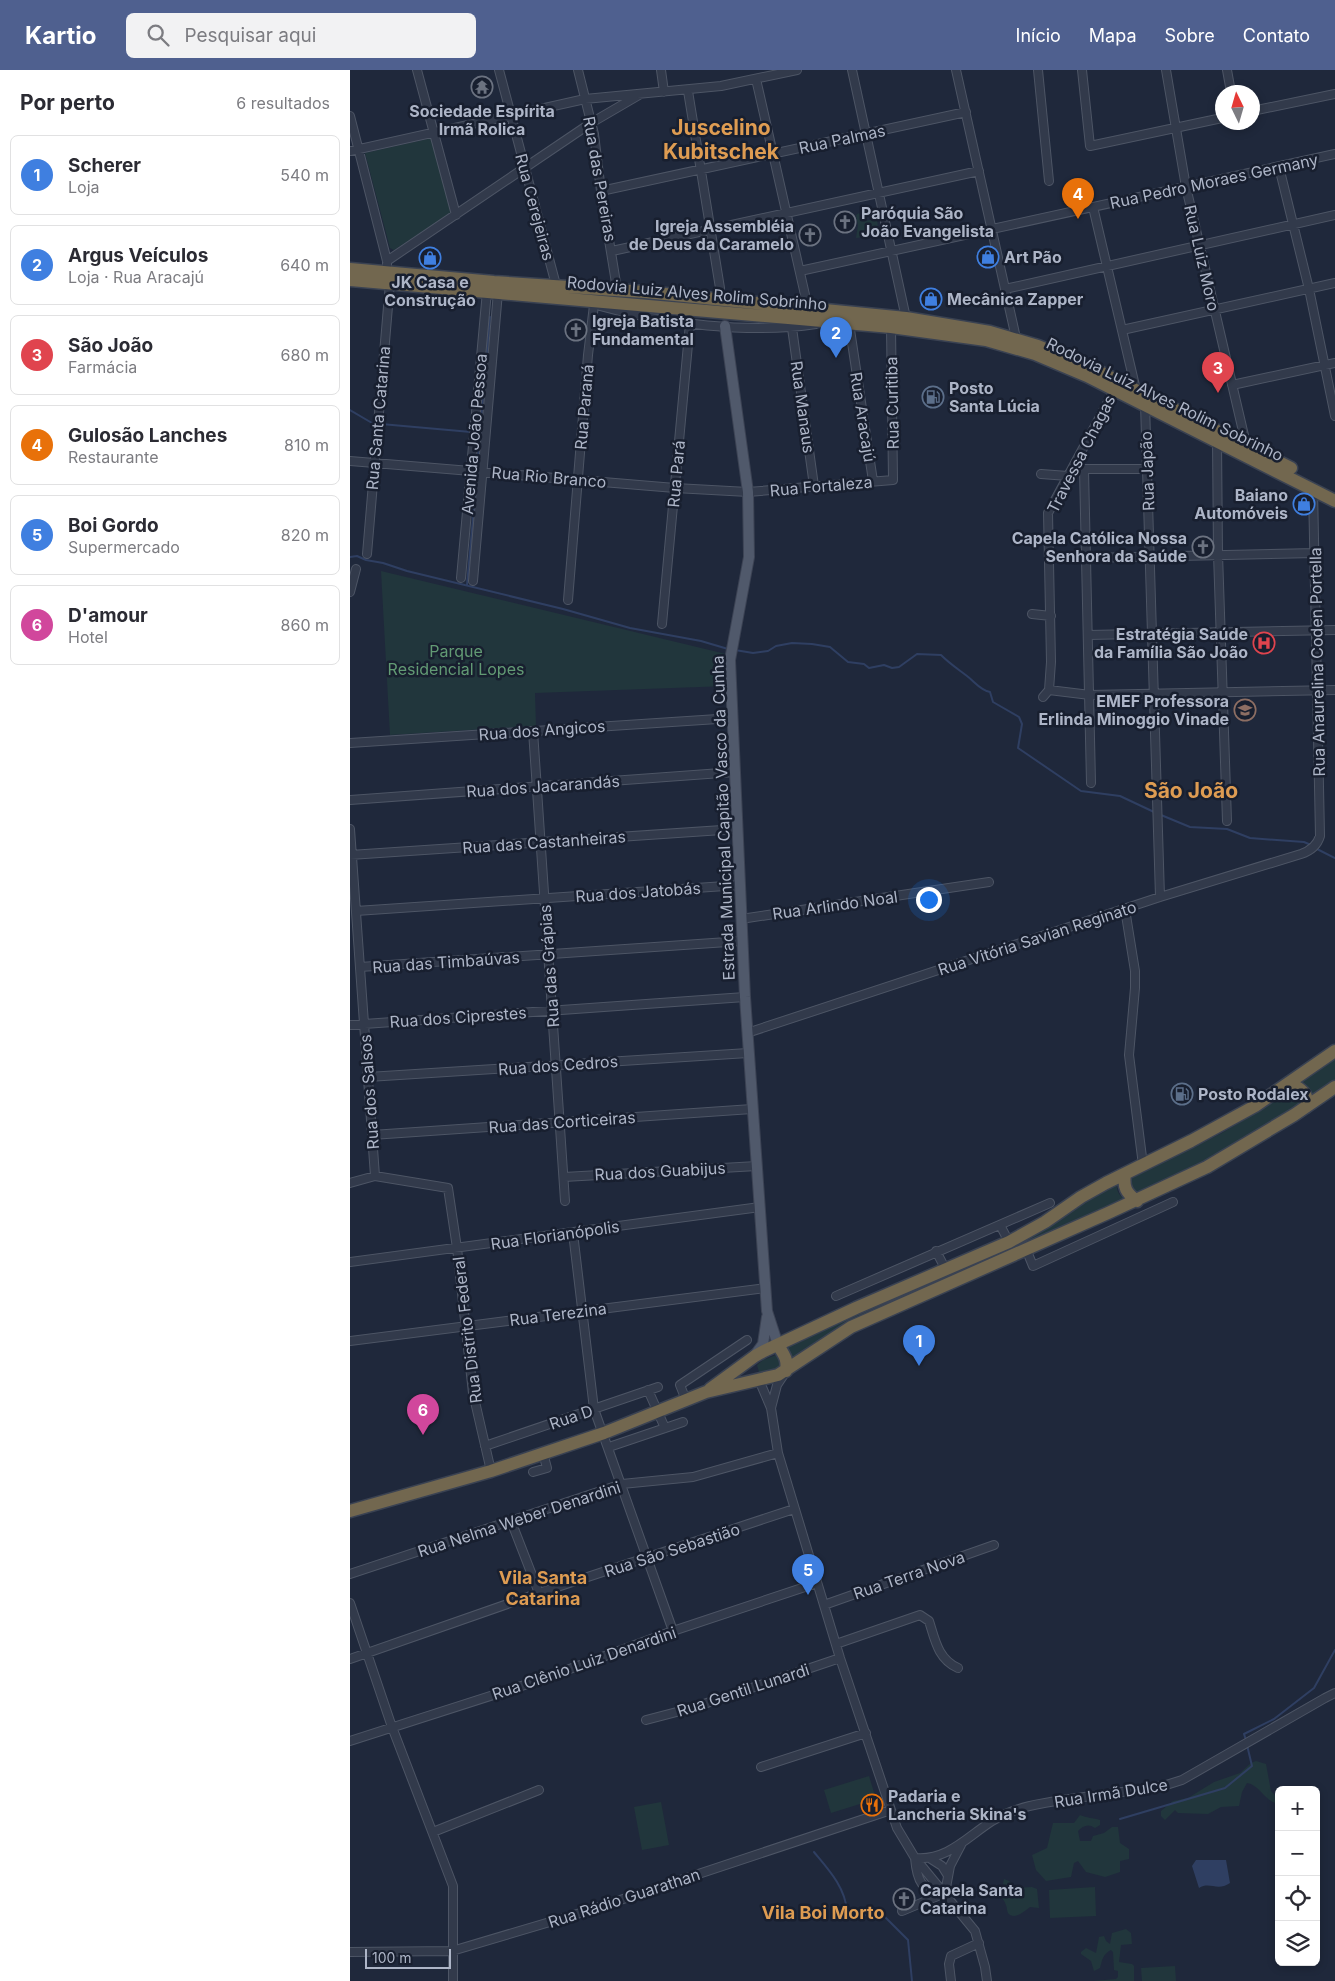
<!DOCTYPE html>
<html lang="pt">
<head>
<meta charset="utf-8">
<style>
	body { margin:0; font-family:Inter,sans-serif; background:#f2f2f3; color:#2b2b33 }
	.controls { position:absolute; right:15px; bottom:15px; display:grid; overflow:hidden; border-radius:8px; box-shadow:0 2px 8px #0003 }
	.controls button { width:45px; height:45px; display:grid; place-items:center; padding:0; border:0; border-bottom:1px solid #e1e1e2; background:#fff; color:#2b2b33; font:25px sans-serif }
	.compass { position:absolute; left:865px; top:15px; width:45px; height:45px; border-radius:50%; background:#fff; box-shadow:0 2px 8px #0003; rotate:355deg }
	.scale { position:absolute; left:15px; bottom:12px; width:86px; box-sizing:border-box; padding-left:5px; border:2px solid #adb5c7; border-top:0; font-size:14px; line-height:18px; white-space:nowrap; color:#adb5c7; -webkit-text-stroke:4px #181f2f; paint-order:stroke }
	.you { position:absolute; left:578px; top:829px; width:18px; height:18px; margin:-12px; border:4px solid #fff; border-radius:50%; background:#1a73e8; box-shadow:0 0 0 8px #1a73e833 }
	.badge { display:grid; place-items:center; width:32px; height:32px; border-radius:50%; background:#4f608f; color:#fff; font-size:16px; font-weight:700 }
	.pin { position:absolute; translate:-50% -41px; filter:drop-shadow(0 1px 2px #0008) }
	.pin::after { content:''; position:absolute; top:26px; width:18px; height:15px; background:inherit; clip-path:polygon(0 0,100% 0,50% 100%) }
	.list { margin:0; padding:0; list-style:none }
	h2 { display:flex; justify-content:space-between; align-items:center; height:65px; margin:0; padding:0 20px; font-size:21px }
	h2 small { font-size:16px; font-weight:400; color:#7c7c81 }
	.list li { display:grid; grid-template-columns:32px 1fr auto; gap:15px; align-items:center; box-sizing:border-box; height:80px; margin:0 10px 10px; padding:0 10px; border:1px solid #e1e1e2; border-radius:8px }
	.list b { display:block; font-size:19px; white-space:nowrap }
	.list p { margin:0; font-size:16px; white-space:nowrap; color:#7c7c81 }
	.list em { font-size:16px; font-style:normal; color:#7c7c81 }
	.icon { flex:none; width:28px; height:28px; fill:none; stroke:currentColor; stroke-width:2; stroke-linecap:round; stroke-linejoin:round }
	.map { position:relative; flex:none; width:985px; height:1911px; overflow:hidden }
	header { display:flex; align-items:center; gap:30px; box-sizing:border-box; height:70px; padding:0 25px; background:#4f608f; color:#fff }
	header strong { font-size:24px }
	nav { display:flex; gap:28px; margin-inline-start:auto; font-size:18px }
	.search { width:350px; height:45px; background:#f2f2f3; display:flex; align-items:center; gap:12px; box-sizing:border-box; padding:0 18px; border-radius:8px; color:#7c7c81; font-size:19px }
	main { display:flex }
	aside { flex:1; background:#fff }
	.map>svg:first-child { display:block }
	.green { fill:#21363c }
	.water { fill:#2f3f62 }
	.lines { fill:none; stroke-linecap:round; stroke-linejoin:round }
	.stream { stroke:#2f3f62; stroke-width:2 }
	.minor-casing { stroke:#4d5565; stroke-width:10 }
	.major-casing { stroke:#3c4354; stroke-width:12 }
	.highway-casing { stroke:#3a4252; stroke-width:15 }
	.minor { stroke:#323a4b; stroke-width:8 }
	.major { stroke:#50596b; stroke-width:10 }
	.highway { stroke:#72674f; stroke-width:12 }
	.labels { text-anchor:middle; stroke-width:5; stroke-linejoin:round; paint-order:stroke }
	.poi-label { font-size:16px; font-weight:bold; fill:#adb5c7; stroke:#181f2f; text-anchor:start }
	.street-label { font-size:16px; fill:#adb5c7; stroke:#181f2f }
	.park-label { font-size:16px; fill:#629a74; stroke:#181f2f }
	.neighbourhood-label { font-size:18px; font-weight:bold; fill:#de9c52; stroke:#181f2f }
	.district-label { font-size:21px; font-weight:bold; fill:#de9c52; stroke:#181f2f }
</style>
</head>
<body>
<header>
<strong>Kartio</strong>
<div class="search"><svg class="icon" aria-label="search" viewBox="0 0 24 24"><circle cx="10" cy="10" r="6"/><path d="M15 15l6 6"/></svg>Pesquisar aqui</div>
<nav><a>Início</a><a>Mapa</a><a>Sobre</a><a>Contato</a></nav>
</header>
<main>
<aside>
<h2>Por perto<small>6 resultados</small></h2>
<ul class="list">
<li><span class="badge" style="background:#3f7fe0">1</span><div><b>Scherer</b><p>Loja</p></div><em>540 m</em></li>
<li><span class="badge" style="background:#3f7fe0">2</span><div><b>Argus Veículos</b><p>Loja · Rua Aracajú</p></div><em>640 m</em></li>
<li><span class="badge" style="background:#e0444e">3</span><div><b>São João</b><p>Farmácia</p></div><em>680 m</em></li>
<li><span class="badge" style="background:#e8710a">4</span><div><b>Gulosão Lanches</b><p>Restaurante</p></div><em>810 m</em></li>
<li><span class="badge" style="background:#3f7fe0">5</span><div><b>Boi Gordo</b><p>Supermercado</p></div><em>820 m</em></li>
<li><span class="badge" style="background:#d1479c">6</span><div><b>D'amour</b><p>Hotel</p></div><em>860 m</em></li>
</ul>
</aside>
<div class="map">
<svg width="985" height="1911" viewBox="0 0 985 1911">
	<rect width="100%" height="100%" fill="#1f283b"/>
	<path class="green" d="M82 68 101 143 44 180 40 178 15 83Z
		M509 143 515 151 527 148 528 159 521 166 506 168 508 155 506 145Z
		M31 501 376 584 377 616 185 623 186 656 40 665Z
		M985 985V1011L961 1029C960 1021 957 1014 948 1013Z
		M945 1022 949 1023 951 1030 949 1034C898 1070 843 1099 785 1123L777 1112 780 1108 872 1063 929 1028Z
		M767 1113C766 1121 769 1126 776 1130L442 1290 441 1284 434 1277 588 1209Z
		M426 1285H428L433 1293 427 1300 412 1304 409 1302 407 1295 413 1290Z
		M906 1691 916 1694 921 1721 928 1729 925 1733C914 1729 909 1715 897 1713L892 1722 889 1736 871 1737 858 1744 828 1743 825 1740 815 1750 811 1746V1741L823 1731 838 1728 864 1712 890 1703 901 1693Z
		M519 1706 526 1729 481 1743 474 1720Z
		M311 1732 319 1775 292 1780 284 1737Z
		M730 1745C737 1748 743 1748 750 1750V1755L745 1758C738 1753 733 1756 728 1761L730 1771H741L743 1766 754 1763 762 1757H768L770 1773 779 1779V1789L770 1791V1802L755 1807 736 1802 728 1791 724 1793 721 1807 696 1811 686 1800 682 1785 697 1778 703 1753H724Z
		M654 1809 659 1811 667 1818 682 1817 687 1819 689 1838 680 1837C675 1841 664 1851 658 1843 657 1841 657 1838 656 1835 654 1829 650 1827 649 1820L654 1821 657 1817 653 1814Z
		M745 1817 746 1846 700 1848 699 1820Z
		M776 1859 781 1863 782 1874 771 1875 769 1892 782 1894 784 1896V1911H743L766 1909 768 1907V1901L764 1900 763 1882 761 1880C753 1884 752 1890 750 1898L744 1901 741 1891 731 1884V1882L736 1878 746 1883 749 1867 754 1866 756 1871 760 1874 762 1863Z
		M825 1896 826 1911H792L791 1898Z"/>
	<path class="water" d="M846 1790H876L880 1813C867 1822 860 1811 849 1818L842 1796Z"/>
	<g class="lines">
		<path class="stream" d="M0 340 22 353 26 354
			M31 354 121 362
			M127 399 140 247
			M0 487 7 486 16 490 33 493 57 501 213 539 280 558 351 571 378 579
			M117 515 127 404
			M385 580 403 583 418 581 426 576 442 573 462 574 480 577 498 592 514 594 519 598 534 595 542 598 549 597 567 584 591 585C600 594 608 599 617 606 625 612 630 620 640 622L643 632 669 647 672 654 668 678 731 721 770 726 804 742
			M811 745 840 757 877 759 900 768 954 772 961 775
			M965 778 985 788
			M896 1670 894 1664 924 1649 964 1618 985 1580
			M770 1749 875 1718 902 1696 897 1675
			M464 1782C479 1800 495 1817 497 1841L514 1845 535 1847 558 1870 562 1911"/>
		<g class="minor-casing">
			<path id="minor" d="M67 0 106 145
				M149 0 206 215
				M228 0 244 64 251 121 267 219
				M311 0 314 22
				M502 0 556 248
				M606 0 666 268
				M688 0 699 111
				M732 0 740 76 872 48
				M816 0 836 117 896 374
				M877 0 881 22
				M406 9 458 238
				M338 21 370 218
				M902 41 985 24
				M0 46 37 191V196
				M0 81 235 29 371 16 447 0
				M929 97 959 219 985 346
				M251 121 616 42
				M743 137 786 320
				M262 181 629 101
				M37 191 241 53 289 25
				M450 201 985 84
				M655 219 985 145
				M250 236C313 254 401 264 466 254
				M499 253 523 411
				M442 258 464 416
				M772 260 985 213
				M882 315 985 293
				M795 334 810 827
				M867 370 868 484 877 751
				M0 391 325 418 398 422 543 410 541 257
				M731 399H797
				M734 399 741 713
				M691 404 718 406
				M17 484 40 213
				M736 488 965 483
				M111 508 137 221
				M123 511 148 222
				M0 522 6 499
				M218 530 238 285 244 235
				M682 544 701 546
				M312 554 340 253
				M738 565 985 560
				M699 620 740 625 985 620
				M693 627 699 620 701 592 698 443 765 319
				M183 661 215 1131
				M0 673 383 648
				M0 730 385 702
				M0 759 25 1106
				M0 785 387 759
				M775 839 785 901V918L779 985 793 1095
				M6 841 390 815
				M391 849 639 812
				M10 897 392 871
				M0 955 395 927
				M397 963 810 827 951 784C960 781 967 776 970 766L963 419
				M18 1007 398 983
				M22 1065 402 1039
				M214 1107 407 1096
				M0 1113 25 1106 98 1118 107 1178 123 1323 141 1401
				M650 1155 659 1172
				M223 1163 244 1339 323 1561
				M676 1179 683 1196 823 1132
				M586 1181 596 1200
				M0 1192 410 1137
				M486 1226 700 1133
				M0 1271 416 1218
				M409 1310 421 1338 428 1383 490 1588 547 1758 565 1788 625 1861 635 1897 637 1911
				M298 1320 315 1358
				M336 1330 330 1315 397 1270
				M421 1338 427 1315 435 1303
				M135 1376 308 1317
				M259 1377 333 1352
				M183 1402 197 1398 193 1383
				M161 1451 189 1523
				M0 1504 272 1414 343 1407 428 1383
				M0 1533 42 1657 103 1816V1911
				M474 1535 644 1475
				M486 1574 570 1545 579 1551C585 1570 588 1589 608 1598
				M0 1589 189 1523 444 1439
				M296 1650 342 1638 490 1588
				M0 1671 187 1611 323 1561 467 1513
				M411 1697 516 1663
				M83 1762 189 1720
				M565 1788C597 1791 617 1767 642 1751 670 1734 702 1732 734 1727 760 1724 787 1720 813 1716L832 1710 975 1628 985 1623
				M565 1788C567 1811 571 1821 595 1823
				M581 1789 592 1796 597 1804
				M595 1823 600 1796 611 1775
				M552 1841 595 1823
				M0 1882 102 1881 237 1841 541 1740
				M601 1911 599 1894 601 1886 629 1873"/>
		</g>
		<g class="major-casing">
			<path id="major" d="M375 256 398 422 399 487 380 590 395 927 417 1241 428 1275
				M405 1285 413 1274 417 1247"/>
		</g>
		<g class="highway-casing">
			<path id="highway" d="M0 199 144 212 295 222 556 248 640 262 688 276 742 298 941 398
				M0 210 541 257 636 270 685 284 737 306 985 431
				M939 1013C950 1018 960 1024 956 1037
				M775 1104C773 1117 776 1123 787 1131
				M428 1275C434 1285 438 1289 436 1301
				M360 1319 405 1286 414 1281 506 1238 659 1172 695 1152 731 1127 756 1113 841 1071 905 1036 985 981
				M0 1441 141 1401 254 1363 356 1322 428 1305 501 1257 758 1143 857 1097 944 1045 985 1017"/>
		</g>
		<use href="#minor" class="minor"/>
		<use href="#major" class="major"/>
		<use href="#highway" class="highway"/>
	</g>
	<defs>
		<g id="temple-ring" transform="scale(1.125)"><circle r="9.5" fill="#181f2f" stroke="#6b7280" stroke-width="1.5"/><path d="M0-6L5-2H3V0L6.5 2.5H4V6H1.5V3h-3V6H-4V2.5H-6.5L-3 0V-2H-5Z" fill="#6b7280"/></g>
		<g id="church-ring" transform="scale(1.125)"><circle r="9.5" fill="#181f2f" stroke="#6b7280" stroke-width="1.5"/><path d="M-1.2-6h2.4v3.5h3.3v2.4h-3.3V6h-2.4V-.1h-3.3v-2.4h3.3Z" fill="#6b7280"/></g>
		<g id="shop-ring" transform="scale(1.125)"><circle r="9.5" fill="#181f2f" stroke="#3f7fe0" stroke-width="1.5"/><path d="M-5-2.5h2.3a2.7 3.5 0 0 1 5.4 0H5L5.5 6h-11ZM-1.5-2.5h3a1.5 2.3 0 0 0-3 0Z" fill="#3f7fe0"/></g>
		<g id="fuel-ring" transform="scale(1.125)"><circle r="9.5" fill="#181f2f" stroke="#5c6f8a" stroke-width="1.5"/><path d="M-5.5-6h7V0h2V4h1.3V-2.5L3-4.5l.8-.8L6-3V5H2.5V1h-1V6h-7ZM-4.2-4.7v3.2H.2V-4.7Z" fill="#5c6f8a"/></g>
		<g id="hospital-ring" transform="scale(1.125)"><circle r="9.5" fill="#181f2f" stroke="#e0444e" stroke-width="1.5"/><path d="M-5-5h3v3.5h4V-5h3V5h-3V1.5h-4V5h-3Z" fill="#e0444e"/></g>
		<g id="school-ring" transform="scale(1.125)"><circle r="9.5" fill="#181f2f" stroke="#8d6e63" stroke-width="1.5"/><path d="M0-5L7-2L0 1L-7-2ZM-4 1L0 2.5L4 1V4Q0 6-4 4Z" fill="#8d6e63"/></g>
		<g id="restaurant-ring" transform="scale(1.125)"><circle r="9.5" fill="#181f2f" stroke="#e8710a" stroke-width="1.5"/><path d="M-5-6h1v4h1v-4h1v4h1v-4h1v5L-1.5 .5V6h-2V.5L-5-1ZM5-6V6H3V1.5H1.5Q1.5-4 5-6Z" fill="#e8710a"/></g>
	</defs>
	<g fill-rule="evenodd">
		<use href="#temple-ring" x="132" y="17"/>
		<use href="#church-ring" x="495" y="152"/>
		<use href="#church-ring" x="460" y="165"/>
		<use href="#shop-ring" x="638" y="187"/>
		<use href="#shop-ring" x="80" y="188"/>
		<use href="#shop-ring" x="581" y="229"/>
		<use href="#church-ring" x="226" y="260"/>
		<use href="#fuel-ring" x="583" y="327"/>
		<use href="#shop-ring" x="954" y="434"/>
		<use href="#church-ring" x="853" y="477"/>
		<use href="#hospital-ring" x="914" y="573"/>
		<use href="#school-ring" x="895" y="640"/>
		<use href="#fuel-ring" x="832" y="1024"/>
		<use href="#restaurant-ring" x="522" y="1735"/>
		<use href="#church-ring" x="554" y="1829"/>
	</g>
	<g class="labels">
		<g class="poi-label">
			<text x="132" y="47" text-anchor="middle">Sociedade Espírita<tspan x="132" dy="18">Irmã Rolica</tspan></text>
			<text x="511" y="149">Paróquia São<tspan x="511" dy="18">João Evangelista</tspan></text>
			<text x="444" y="162" text-anchor="end">Igreja Assembléia<tspan x="444" dy="18">de Deus da Caramelo</tspan></text>
			<text x="654" y="193">Art Pão</text>
			<text x="80" y="218" text-anchor="middle">JK Casa e<tspan x="80" dy="18">Construção</tspan></text>
			<text x="597" y="235">Mecânica Zapper</text>
			<text x="242" y="257">Igreja Batista<tspan x="242" dy="18">Fundamental</tspan></text>
			<text x="599" y="324">Posto<tspan x="599" dy="18">Santa Lúcia</tspan></text>
			<text x="938" y="431" text-anchor="end">Baiano<tspan x="938" dy="18">Automóveis</tspan></text>
			<text x="837" y="474" text-anchor="end">Capela Católica Nossa<tspan x="837" dy="18">Senhora da Saúde</tspan></text>
			<text x="898" y="570" text-anchor="end">Estratégia Saúde<tspan x="898" dy="18">da Família São João</tspan></text>
			<text x="879" y="637" text-anchor="end">EMEF Professora<tspan x="879" dy="18">Erlinda Minoggio Vinade</tspan></text>
			<text x="848" y="1030">Posto Rodalex</text>
			<text x="538" y="1732">Padaria e<tspan x="538" dy="18">Lancheria Skina's</tspan></text>
			<text x="570" y="1826">Capela Santa<tspan x="570" dy="18">Catarina</tspan></text>
		</g>
		<g class="street-label">
			<text transform="translate(492 69) rotate(-12)" y="6">Rua Palmas</text>
			<text transform="translate(250 109) rotate(80)" y="6">Rua das Pereiras</text>
			<text transform="translate(864 111) rotate(-12)" y="6">Rua Pedro Moraes Germany</text>
			<text transform="translate(185 137) rotate(75)" y="6">Rua Cerejeiras</text>
			<text transform="translate(852 188) rotate(77)" y="6">Rua Luiz Moro</text>
			<text transform="translate(347 223) rotate(5)" y="6">Rodovia Luiz Alves Rolim Sobrinho</text>
			<text transform="translate(815 329) rotate(26)" y="6">Rodovia Luiz Alves Rolim Sobrinho</text>
			<text transform="translate(542 333) rotate(-91)" y="6">Rua Curitiba</text>
			<text transform="translate(234 337) rotate(-85)" y="6">Rua Paraná</text>
			<text transform="translate(453 337) rotate(82)" y="6">Rua Manaus</text>
			<text transform="translate(513 347) rotate(81)" y="6">Rua Aracajú</text>
			<text transform="translate(28 348) rotate(-85)" y="6">Rua Santa Catarina</text>
			<text transform="translate(124 364) rotate(-85)" y="6">Avenida João Pessoa</text>
			<text transform="translate(731 384) rotate(-63)" y="6">Travessa Chagas</text>
			<text transform="translate(797 401) rotate(-92)" y="6">Rua Japão</text>
			<text transform="translate(326 404) rotate(-85)" y="6">Rua Pará</text>
			<text transform="translate(199 407) rotate(5)" y="6">Rua Rio Branco</text>
			<text transform="translate(471 416) rotate(-5)" y="6">Rua Fortaleza</text>
			<text transform="translate(967 592) rotate(-91)" y="6">Rua Anaurelina Coden Portella</text>
			<text transform="translate(192 660) rotate(-4)" y="6">Rua dos Angicos</text>
			<text transform="translate(193 716) rotate(-4)" y="6">Rua dos Jacarandás</text>
			<text transform="translate(373 748) rotate(-92)" y="6">Estrada Municipal Capitão Vasco da Cunha</text>
			<text transform="translate(194 772) rotate(-4)" y="6">Rua das Castanheiras</text>
			<text transform="translate(288 822) rotate(-4)" y="6">Rua dos Jatobás</text>
			<text transform="translate(485 835) rotate(-8)" y="6">Rua Arlindo Noal</text>
			<text transform="translate(687 868) rotate(-18)" y="6">Rua Vitória Savian Reginato</text>
			<text transform="translate(96 892) rotate(-4)" y="6">Rua das Timbaúvas</text>
			<text transform="translate(199 896) rotate(-94)" y="6">Rua das Grápias</text>
			<text transform="translate(108 947) rotate(-4)" y="6">Rua dos Ciprestes</text>
			<text transform="translate(208 995) rotate(-4)" y="6">Rua dos Cedros</text>
			<text transform="translate(19 1022) rotate(-94)" y="6">Rua dos Salsos</text>
			<text transform="translate(212 1052) rotate(-4)" y="6">Rua das Corticeiras</text>
			<text transform="translate(310 1101) rotate(-3)" y="6">Rua dos Guabijus</text>
			<text transform="translate(205 1165) rotate(-8)" y="6">Rua Florianópolis</text>
			<text transform="translate(208 1244) rotate(-7)" y="6">Rua Terezina</text>
			<text transform="translate(117 1260) rotate(-97)" y="6">Rua Distrito Federal</text>
			<text transform="translate(221 1347) rotate(-19)" y="6">Rua D</text>
			<text transform="translate(169 1449) rotate(-18)" y="6">Rua Nelma Weber Denardini</text>
			<text transform="translate(322 1480) rotate(-18)" y="6">Rua São Sebastião</text>
			<text transform="translate(559 1505) rotate(-19)" y="6">Rua Terra Nova</text>
			<text transform="translate(234 1593) rotate(-19)" y="6">Rua Clênio Luiz Denardini</text>
			<text transform="translate(393 1620) rotate(-18)" y="6">Rua Gentil Lunardi</text>
			<text transform="translate(761 1723) rotate(-9)" y="6">Rua Irmã Dulce</text>
			<text transform="translate(274 1828) rotate(-18)" y="6">Rua Rádio Guarathan</text>
		</g>
		<g class="park-label">
			<text x="106" y="587">Parque<tspan x="106" dy="18">Residencial Lopes</tspan></text>
		</g>
		<g class="neighbourhood-label">
			<text x="193" y="1514">Vila Santa<tspan x="193" dy="21">Catarina</tspan></text>
			<text x="473" y="1849">Vila Boi Morto</text>
		</g>
		<g class="district-label">
			<text x="371" y="65">Juscelino<tspan x="371" dy="24">Kubitschek</tspan></text>
			<text x="841" y="728">São João</text>
		</g>
	</g>
</svg>
<div class="controls">
<button>+</button>
<button>−</button>
<button><svg class="icon" aria-label="locate" viewBox="0 0 24 24"><circle cx="12" cy="12" r="6"/><path d="M12 2v4M12 18v4M2 12h4M18 12h4"/></svg></button>
<button><svg class="icon" aria-label="layers" viewBox="0 0 24 24"><path d="M12 4l9 5-9 5-9-5zM3 14l9 5 9-5"/></svg></button>
</div>
<svg class="compass" viewBox="-18 -18 36 36"><path d="M0-13l5 13h-10z" fill="#e53935"/><path d="M0 13l5-13h-10z" fill="#7c7c81"/></svg>
<div class="scale">100 m</div>
<div class="you"></div>
<div class="pin badge" style="left:569px;top:1296px;background:#3f7fe0">1</div>
<div class="pin badge" style="left:486px;top:288px;background:#3f7fe0">2</div>
<div class="pin badge" style="left:868px;top:323px;background:#e0444e">3</div>
<div class="pin badge" style="left:728px;top:149px;background:#e8710a">4</div>
<div class="pin badge" style="left:458px;top:1525px;background:#3f7fe0">5</div>
<div class="pin badge" style="left:73px;top:1365px;background:#d1479c">6</div>
</div>
</main>
</body>
</html>
